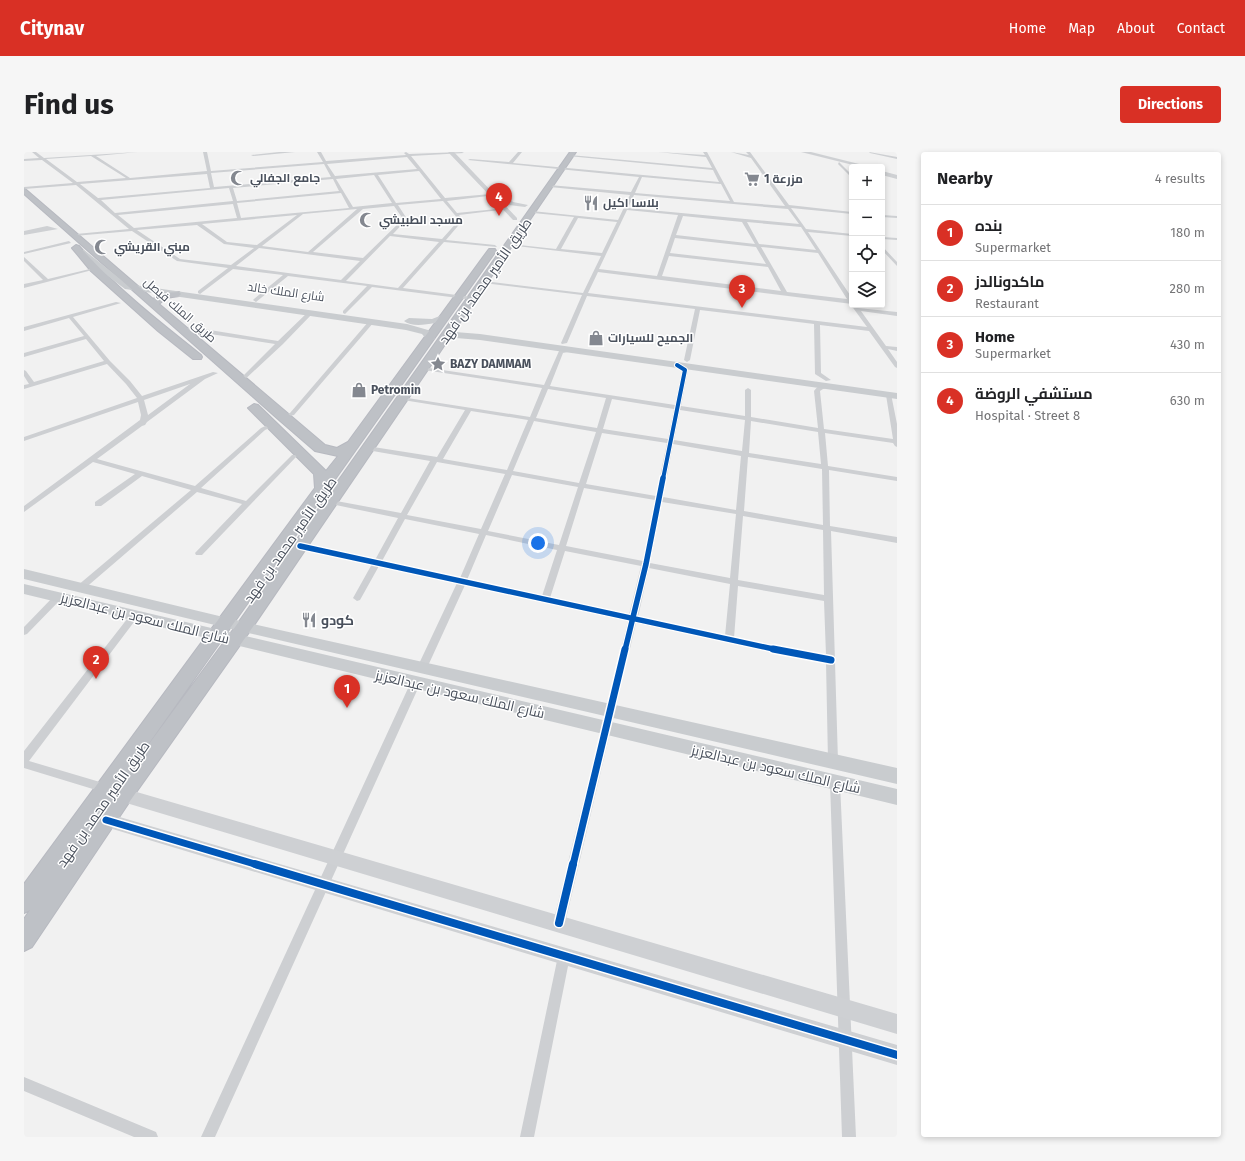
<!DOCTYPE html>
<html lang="en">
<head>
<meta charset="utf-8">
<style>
	body { margin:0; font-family:"Fira Sans",Cairo,sans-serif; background:#f6f6f6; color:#202124 }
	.controls { position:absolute; right:12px; top:12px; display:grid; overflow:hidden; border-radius:4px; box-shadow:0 2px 6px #0003 }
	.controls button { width:36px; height:36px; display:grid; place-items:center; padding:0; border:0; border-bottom:1px solid #e0e0e0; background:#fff; color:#202124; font:20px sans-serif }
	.you { position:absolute; left:514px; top:391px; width:14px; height:14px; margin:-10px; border:3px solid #fff; border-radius:50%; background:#1a73e8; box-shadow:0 0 0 6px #1a73e833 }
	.badge { display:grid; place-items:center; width:26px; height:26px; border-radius:50%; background:#d93025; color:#fff; font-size:13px; font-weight:700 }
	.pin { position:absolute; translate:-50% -33px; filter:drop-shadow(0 1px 2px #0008) }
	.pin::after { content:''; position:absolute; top:21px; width:14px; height:12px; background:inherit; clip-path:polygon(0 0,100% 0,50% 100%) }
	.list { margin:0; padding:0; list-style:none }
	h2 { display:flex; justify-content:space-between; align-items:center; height:52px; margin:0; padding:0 16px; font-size:17px }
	h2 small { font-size:13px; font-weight:400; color:#757577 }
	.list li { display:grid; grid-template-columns:26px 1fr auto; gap:12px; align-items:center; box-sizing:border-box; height:56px; padding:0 16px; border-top:1px solid #e0e0e0 }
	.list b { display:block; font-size:15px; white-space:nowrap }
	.list p { margin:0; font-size:13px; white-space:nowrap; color:#757577 }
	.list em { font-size:13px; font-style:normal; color:#757577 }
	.icon { flex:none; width:22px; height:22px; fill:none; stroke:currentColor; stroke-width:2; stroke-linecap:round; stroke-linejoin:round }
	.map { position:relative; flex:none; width:873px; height:985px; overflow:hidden; border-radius:4px }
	header { display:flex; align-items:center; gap:24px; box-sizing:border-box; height:56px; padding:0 20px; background:#d93025; color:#fff }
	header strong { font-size:19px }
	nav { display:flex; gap:22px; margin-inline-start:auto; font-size:14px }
	.intro { display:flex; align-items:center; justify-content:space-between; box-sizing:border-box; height:96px; padding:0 24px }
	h1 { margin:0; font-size:28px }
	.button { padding:10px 18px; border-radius:4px; background:#d93025; color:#fff; font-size:14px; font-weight:700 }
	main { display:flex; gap:24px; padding:0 24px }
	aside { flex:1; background:#fff; border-radius:4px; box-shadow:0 2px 6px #0003 }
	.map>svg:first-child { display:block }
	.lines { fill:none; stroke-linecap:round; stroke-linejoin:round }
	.highway-casing { stroke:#b7b9c0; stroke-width:2 }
	.street { fill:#cdcfd2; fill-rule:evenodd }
	.secondary { fill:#ced0d3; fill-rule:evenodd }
	.primary { fill:#c9cccf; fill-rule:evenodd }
	.highway { fill:#bec1c6; fill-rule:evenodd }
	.cycleway-far3-casing { stroke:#fff; stroke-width:6 }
	.cycleway-far2-casing { stroke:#fff; stroke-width:8 }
	.cycleway-far1-casing { stroke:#fff; stroke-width:10 }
	.cycleway-casing { stroke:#fff; stroke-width:11 }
	.cycleway-far3 { stroke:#0057b8; stroke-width:4 }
	.cycleway-far2 { stroke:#0057b8; stroke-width:5.5 }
	.cycleway-far1 { stroke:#0057b8; stroke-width:7 }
	.cycleway { stroke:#0057b8; stroke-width:8 }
	.labels { text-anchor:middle; stroke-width:3; stroke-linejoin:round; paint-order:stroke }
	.far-poi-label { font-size:12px; font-weight:bold; fill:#49505c; stroke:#fff; text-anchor:start }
	.far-street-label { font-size:12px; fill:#49505c; stroke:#fff }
	.street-label { font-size:14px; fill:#49505c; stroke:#fff }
	.poi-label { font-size:14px; font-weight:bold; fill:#49505c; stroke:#fff; text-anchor:start }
</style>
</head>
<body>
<header>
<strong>Citynav</strong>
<nav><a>Home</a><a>Map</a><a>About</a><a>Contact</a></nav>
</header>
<div class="intro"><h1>Find us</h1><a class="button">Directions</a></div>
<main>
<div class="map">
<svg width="873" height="985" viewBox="0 0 873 985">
	<rect width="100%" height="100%" fill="#f1f1f1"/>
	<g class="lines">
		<g class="highway-casing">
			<path id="highway" d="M546 0H552L226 479 106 649 8 795 0 799V767L6 758 0 761V732L291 336 290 322 224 256 230 252 234 253 302 319 314 304 291 299 254 267 0 42V36L129 147 138 141 155 140 157 142 155 144 142 146 135 152 301 293 313 296 324 290 465 97H471L472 99 111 611 214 471Z
				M52 93 55 94C91 135 134 169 177 203L178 205 177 207H169L134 179 67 119 48 96Z"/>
		</g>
		<path class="street" d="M8 0H12L20 6 114 0 72 4 106 26 183 19 179 0H183L187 19 299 10 293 0H297L302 9 382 3 380 1 382 0 385 2 438 0 440 1 387 4 421 46 478 41 480 42 423 49 433 61 482 56 484 57 435 63 439 68 422 88 471 93 473 95 420 90 379 136 448 145 451 147 450 148 348 135 321 162 319 161V159L343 134 264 124 232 150 229 148 230 147 259 123 209 117 176 142 174 141V139L204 116 153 109 108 79 50 84 52 82 105 77 52 33 0 37V35L49 31 18 8 0 9V7L15 6ZM67 4 102 26 53 30 22 7ZM383 5 393 17 311 24 303 12ZM300 12 307 25 190 35 187 21ZM395 19 417 47 372 51 354 23ZM183 22 186 36 74 46 56 32ZM350 23 368 51 329 55 312 27ZM309 27 315 39 213 49 209 36ZM205 36 209 49 91 61 77 48ZM317 41 325 56 217 66 213 51ZM419 49 435 68 418 87 369 82 383 67 374 53ZM209 52 213 66 110 76 94 63ZM370 54 379 67 339 106 289 100 339 57ZM333 57 284 100 238 94 279 62ZM273 63 233 93 203 90 178 72ZM173 73 200 92 230 96 207 113 156 107 113 78ZM366 84 415 90 374 136 322 129ZM235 96 336 109 317 128 212 114Z
			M255 0H271L229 4 227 3Z
			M494 0H498L489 11 695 30 689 18 544 4 546 3 688 16 682 5 634 0 681 3 679 0H683L710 50 761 54 727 6 707 0 725 3 722 0H726L765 53 828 60V62L767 56 782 77 828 82V84L784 80 828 146V152L574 120 564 141 843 175 827 153 828 152 833 153 834 156 873 160V164L837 159 862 194 873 195V199L864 197 873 210V216L871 215 845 179 796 173 797 221 807 228 802 229 791 222 790 172 676 158 666 208 663 210 660 208 671 157 563 144 543 191 538 192 537 191 558 143 460 131 458 130 460 129 559 141 577 104 484 93 486 92 532 97 550 65 509 61 508 59 594 68 606 43 526 35 525 33 607 40 615 25 444 8 446 7 485 10ZM618 25 697 32 706 49 611 41ZM610 43 764 57 775 72 604 56ZM603 58 654 63 633 124 575 117ZM659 64 718 70 731 92 652 83ZM554 66 593 70 578 101 537 97ZM723 70 777 75 792 98 735 92ZM651 86 732 95 742 112 646 101ZM737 95 794 101 823 147 763 140ZM645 104 744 115 757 139 638 124Z
			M845 0 873 5V7L846 1Z
			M815 10 828 23V26L814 12Z
			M858 63 873 64V66L858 65Z
			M858 85 873 86V88L858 87Z
			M45 89 47 91 0 102V100Z
			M858 94 873 110V114L858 98Z
			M0 105 24 127 70 116 72 117 0 136V132L19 128 0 109Z
			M92 150 97 151 49 165 86 209 106 229 118 244 189 220 194 221 181 227 123 270 121 273 118 274 73 307 171 334 237 276 246 272H250V274L241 278 177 336 222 349 268 303H272L273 304 178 403H172L171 401 218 352 173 340 59 438 56 439 52 436 53 434 167 338 118 324 77 354H71V350L111 322 69 310 0 360V354L116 268 117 263 114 250 0 289V285L113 246 102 232 83 212 0 237V233L5 232 0 224V218L2 219 10 230 80 209 62 187 0 205V201L60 184 45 166 0 179V175ZM166 232 124 263 120 248Z
			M284 160 289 161 259 192 216 232 214 231V229L251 192 167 179 160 181 157 179 167 175 254 189Z
			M345 169 350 170 270 263 256 266V264L266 261Z
			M546 196 549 198 548 199 539 201 526 234 651 253 658 219 650 213 653 211 664 218 657 254 721 264V238L724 236 727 238V265L794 276 790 239C794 233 800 231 807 233V235L799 237 796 239 800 277 869 287 862 243 867 242 873 272V295L871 294 869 291 801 281 804 314 873 325V329L805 318 806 374 873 385V391L807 379 814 609 813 612 809 613 805 612 804 609 802 510 612 471 541 771 539 775 535 777 531 775 529 771 604 469 441 433 403 516 401 519H395L393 516 433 431 355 414 336 448 333 449 329 446 348 412 276 397 272 394 276 391 351 408 374 366 307 352 303 350 307 348 377 361 406 309 343 298 340 296 343 294 413 305 441 258 379 248 377 247V245L506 265 518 236 400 218 398 217V215L520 233 535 199ZM524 237 582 246 573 276 512 266ZM588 247 650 257 644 287 579 277ZM656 258 721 268 718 299 650 288ZM447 259 504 268 483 318 419 307ZM510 269 572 280 555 331 489 319ZM727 269 794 280 797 312 725 301ZM578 281 643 291 632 344 562 332ZM649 292 717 304 712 358 639 345ZM724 305 798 317 799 373 720 359ZM413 310 481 322 457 377 383 363ZM488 323 554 335 535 393 464 379ZM560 336 631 348 619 409 542 394ZM638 350 712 362 706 426 626 411ZM719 364 799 378 800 443 714 428ZM381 367 455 382 436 426 358 409ZM462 383 533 398 518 444 443 428ZM541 399 617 414 605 463 526 446ZM625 416 706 432 701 484 614 465ZM714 434 800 449 802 503 710 486Z
			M34 442 38 445 37 447 3 482 0 483V475L31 443Z
			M110 461 113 462 114 464 113 466 5 609 86 633 87 636 86 639 82 641 0 616V599L107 462Z
			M391 528 394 529 396 532 191 985H177L386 532 388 529Z
			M811 626 815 628 816 631 832 985H818L806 631 807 628Z
			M540 798 544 800 546 804 510 985H496L534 804 536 800Z
			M0 925 132 980 134 985H110L0 939Z"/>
		<path class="secondary" d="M424 0H430L493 66V68H489Z
			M777 0H787L847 15H837Z
			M858 19 873 23V27L858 23Z
			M475 40H479L489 50 504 53 501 55 485 53 475 42Z
			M23 74 34 77 0 83V79Z
			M99 636 873 862V882L99 650 94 648 91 643 94 638Z
			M82 661 873 893V913L82 675 76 673 74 668 76 663Z"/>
		<path class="primary" d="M54 98H60L103 132 383 172 404 178 411 186 409 188H403L398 182 382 178 101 137 54 102Z
			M421 162 424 163V167C414 171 389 177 380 169L385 166 408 167Z
			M431 180 456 182 873 241V247L456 188 432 186 420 190 415 187Z
			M0 417 220 470 873 616V632L220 480 0 427Z
			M0 432 873 637V653L0 442Z"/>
		<use href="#highway" class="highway"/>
		<g class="cycleway-far3-casing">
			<path id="cycleway-far3" d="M639 327 661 218 653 213"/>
		</g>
		<g class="cycleway-far2-casing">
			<path id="cycleway-far2" d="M276 394 754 498
				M601 498 622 412 639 326"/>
		</g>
		<g class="cycleway-far1-casing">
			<path id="cycleway-far1" d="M749 497 807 508
				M82 668 234 713
				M549 713 601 497"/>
		</g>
		<g class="cycleway-casing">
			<path id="cycleway" d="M231 712 873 903
				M535 771 549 712"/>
		</g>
		<use href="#cycleway-far3" class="cycleway-far3"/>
		<use href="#cycleway-far2" class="cycleway-far2"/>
		<use href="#cycleway-far1" class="cycleway-far1"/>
		<use href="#cycleway" class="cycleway"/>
	</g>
	<defs>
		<g id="mosque-bare" transform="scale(1.2)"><path d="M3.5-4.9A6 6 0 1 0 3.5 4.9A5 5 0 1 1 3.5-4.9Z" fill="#848890" stroke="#fff" stroke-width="2.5" paint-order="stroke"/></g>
		<g id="supermarket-bare" transform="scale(1.2)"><path d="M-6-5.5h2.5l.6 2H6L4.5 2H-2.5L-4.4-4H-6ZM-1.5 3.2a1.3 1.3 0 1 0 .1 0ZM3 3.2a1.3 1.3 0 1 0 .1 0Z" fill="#848890" stroke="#fff" stroke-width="2.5" paint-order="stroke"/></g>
		<g id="restaurant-bare" transform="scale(1.2)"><path d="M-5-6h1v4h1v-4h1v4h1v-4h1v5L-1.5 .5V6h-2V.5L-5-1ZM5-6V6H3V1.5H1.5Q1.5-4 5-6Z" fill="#848890" stroke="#fff" stroke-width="2.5" paint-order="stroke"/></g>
		<g id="shop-bare" transform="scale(1.2)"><path d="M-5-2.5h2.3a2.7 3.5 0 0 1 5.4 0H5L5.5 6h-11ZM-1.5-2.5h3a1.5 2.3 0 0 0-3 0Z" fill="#848890" stroke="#fff" stroke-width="2.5" paint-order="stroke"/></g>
		<g id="sight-bare" transform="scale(1.2)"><path d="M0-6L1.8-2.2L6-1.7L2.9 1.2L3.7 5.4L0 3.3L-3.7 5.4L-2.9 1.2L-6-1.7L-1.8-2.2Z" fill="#848890" stroke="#fff" stroke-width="2.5" paint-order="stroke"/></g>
	</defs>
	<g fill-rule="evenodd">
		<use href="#mosque-bare" x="214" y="26"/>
		<use href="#supermarket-bare" x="728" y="27"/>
		<use href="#restaurant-bare" x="567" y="51"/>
		<use href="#mosque-bare" x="343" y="68"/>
		<use href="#mosque-bare" x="78" y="95"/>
		<use href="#shop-bare" x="572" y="186"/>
		<use href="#sight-bare" x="414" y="212"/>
		<use href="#shop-bare" x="335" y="238"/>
		<use href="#restaurant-bare" x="285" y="468"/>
	</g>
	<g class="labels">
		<g class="far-poi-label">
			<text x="226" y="30">جامع الجفالي</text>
			<text x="740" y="31">مزرعة 1</text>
			<text x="579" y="55">بلاسا اكيل</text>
			<text x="355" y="72">مسجد الطبيشي</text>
			<text x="90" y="99">مبني القريشي</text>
			<text x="584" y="190">الجميح للسيارات</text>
			<text x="426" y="216">BAZY DAMMAM</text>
			<text x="347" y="242">Petromin</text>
		</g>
		<g class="far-street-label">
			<text transform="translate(262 140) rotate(8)" y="4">شارع الملك خالد</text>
			<text transform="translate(156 158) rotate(41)" y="4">طريق الملك فيصل</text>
		</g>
		<g class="street-label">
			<text transform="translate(461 129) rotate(-55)" y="5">طريق الأمير محمد بن فهد</text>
			<text transform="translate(266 388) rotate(-55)" y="5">طريق الأمير محمد بن فهد</text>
			<text transform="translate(121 466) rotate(14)" y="5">شارع الملك سعود بن عبدالعزيز</text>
			<text transform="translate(436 542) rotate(13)" y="5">شارع الملك سعود بن عبدالعزيز</text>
			<text transform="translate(752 617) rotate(13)" y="5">شارع الملك سعود بن عبدالعزيز</text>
			<text transform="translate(79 652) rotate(-55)" y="5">طريق الأمير محمد بن فهد</text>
		</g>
		<g class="poi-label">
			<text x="297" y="473">كودو</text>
		</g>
	</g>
</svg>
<div class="controls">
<button>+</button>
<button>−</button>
<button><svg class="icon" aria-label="locate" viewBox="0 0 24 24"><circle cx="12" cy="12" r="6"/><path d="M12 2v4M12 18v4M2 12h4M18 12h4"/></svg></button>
<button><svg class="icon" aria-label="layers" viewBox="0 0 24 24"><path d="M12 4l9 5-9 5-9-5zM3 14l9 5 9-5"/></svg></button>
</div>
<div class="you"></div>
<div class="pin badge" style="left:323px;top:556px">1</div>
<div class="pin badge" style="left:72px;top:527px">2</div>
<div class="pin badge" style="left:718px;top:156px">3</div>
<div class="pin badge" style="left:475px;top:64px">4</div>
</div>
<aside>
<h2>Nearby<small>4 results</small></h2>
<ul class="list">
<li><span class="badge">1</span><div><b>بنده</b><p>Supermarket</p></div><em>180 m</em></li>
<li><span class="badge">2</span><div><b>ماكدونالدز</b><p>Restaurant</p></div><em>280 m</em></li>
<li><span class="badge">3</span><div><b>Home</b><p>Supermarket</p></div><em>430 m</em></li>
<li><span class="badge">4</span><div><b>مستشفي الروضة</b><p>Hospital · Street 8</p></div><em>630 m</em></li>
</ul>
</aside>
</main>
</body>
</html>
